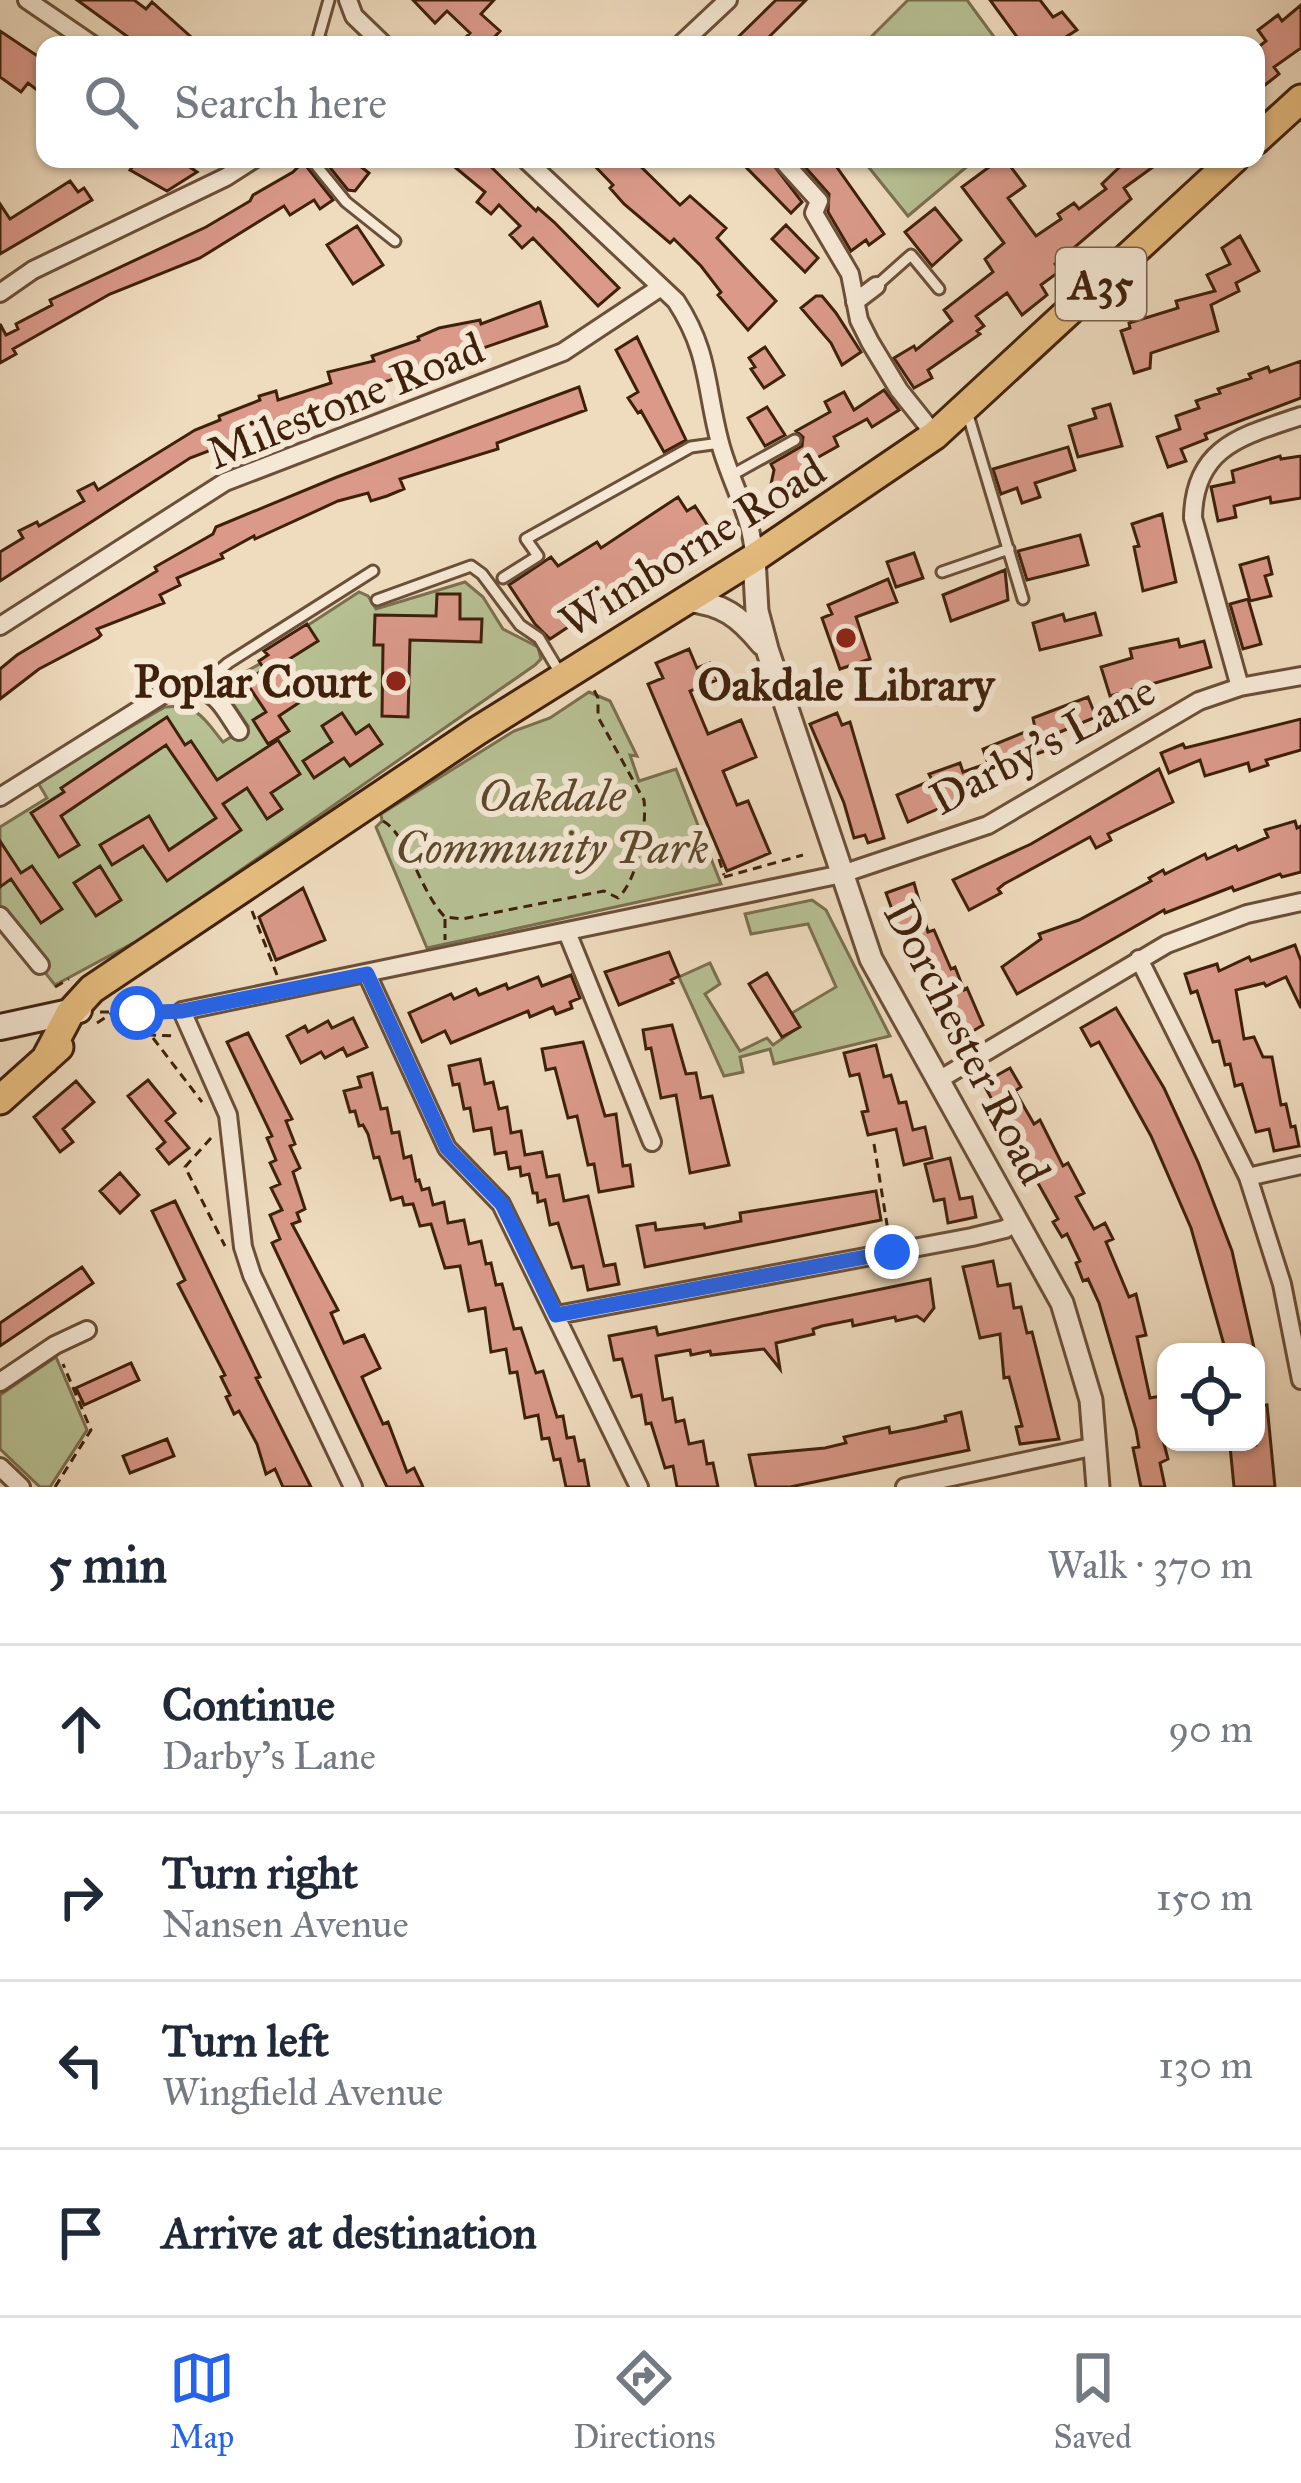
<!DOCTYPE html>
<html lang="en">
<head>
<meta charset="utf-8">
<style>
	body { margin:0; font-family:"IM FELL Great Primer",serif; background:#f6f6f7; color:#1f2937 }
	.controls { position:absolute; right:36px; bottom:36px; display:grid; overflow:hidden; border-radius:24px; box-shadow:0 3px 9px #0004 }
	.controls button { width:108px; height:108px; display:grid; place-items:center; padding:0; border:0; border-bottom:3px solid #e0e1e3; background:#fff; color:#1f2937; font:60px sans-serif }
	.stop { position:absolute; width:36px; height:36px; margin:-27px; border:9px solid #2563eb; border-radius:50%; background:#fff }
	.stop.end { background:#2563eb; border-color:#fff; box-shadow:0 3px 12px #0008 }
	.list { margin:0; padding:0; list-style:none }
	h2 { display:flex; justify-content:space-between; align-items:center; height:156px; margin:0; padding:0 48px; font-size:51px }
	h2 small { font-size:39px; font-weight:400; color:#747a83 }
	.list li { display:grid; grid-template-columns:78px 1fr auto; gap:36px; align-items:center; box-sizing:border-box; height:168px; padding:0 48px; border-top:3px solid #e0e1e3 }
	.list b { display:block; font-size:45px; white-space:nowrap }
	.list p { margin:0; font-size:39px; white-space:nowrap; color:#747a83 }
	.list em { font-size:39px; font-style:normal; color:#747a83 }
	.icon { flex:none; width:66px; height:66px; fill:none; stroke:currentColor; stroke-width:2; stroke-linecap:round; stroke-linejoin:round }
	.map { position:relative; flex:none; width:1301px; height:1487px; overflow:hidden }
	.search { position:absolute; background:#fff; box-shadow:0 3px 9px #0004; left:36px; right:36px; top:36px; height:132px; display:flex; align-items:center; gap:30px; box-sizing:border-box; padding:0 42px; border-radius:24px; color:#747a83; font-size:45px }
	.sheet { height:828px; background:#fff }
	nav { display:flex; justify-content:space-around; align-items:center; box-sizing:border-box; height:168px; border-top:3px solid #e0e1e3; background:#fff; font-size:33px; color:#747a83 }
	nav a { display:grid; justify-items:center; gap:6px }
	nav .on { color:#2563eb }
	.map>svg:first-child { display:block }
	.green { fill:#b7c194; stroke:#7b7050; stroke-width:3 }
	.building { fill:#da9989; stroke:#3f200b; stroke-width:3 }
	.lines { fill:none; stroke-linecap:round; stroke-linejoin:round }
	.service-casing { stroke:#6b4f38; stroke-width:15 }
	.minor-casing { stroke:#6b4f38; stroke-width:22 }
	.tertiary-casing { stroke:#6b4f38; stroke-width:27 }
	.secondary-casing { stroke:#3f200b; stroke-width:30 }
	.trunk-casing { stroke:#3f200b; stroke-width:33 }
	.path { stroke:#3f200b; stroke-width:3; stroke-dasharray:9 6; stroke-linecap:butt }
	.service { stroke:#f5e8d5; stroke-width:9 }
	.minor { stroke:#f5e8d5; stroke-width:16 }
	.tertiary { stroke:#f5e8d5; stroke-width:21 }
	.secondary { stroke:#f5e8d5; stroke-width:24 }
	.trunk { stroke:#e8be80; stroke-width:27 }
	.route { stroke:#2563eb; stroke-width:15 }
	.poi-dot { fill:#8f2418; stroke:#f5e8d5; stroke-width:4.5 }
	.labels { text-anchor:middle; stroke-width:12; stroke-linejoin:round; paint-order:stroke }
	.shield { fill:#f5e8d5; stroke:#765c48; stroke-width:3 }
	.shield-label { font-size:42px; font-weight:bold; fill:#3f200b }
	.street-label { font-size:45px; fill:#3f200b; stroke:#f5e8d5 }
	.poi-label { font-size:45px; font-weight:bold; fill:#3f200b; stroke:#f5e8d5; text-anchor:end }
	.park-label { font-size:45px; font-style:italic; fill:#5d482d; stroke:#f5e8d5 }
</style>
</head>
<body>
<div class="map">
<svg width="1301" height="1487" viewBox="0 0 1301 1487">
	<rect width="100%" height="100%" fill="#efdcbf"/>
	<filter id="stains"><feTurbulence type="fractalNoise" baseFrequency=".00167" numOctaves="4"/><feColorMatrix values="0 0 0 0 .2 0 0 0 0 .09 0 0 0 0 .02 0 0 0 .5 -.17"/></filter>
	<radialGradient id="worn" r=".72"><stop offset=".6" stop-color="#630" stop-opacity="0"/><stop offset="1" stop-color="#630" stop-opacity=".3"/></radialGradient>
	<path class="green" d="M908 0H967L1000 45H863Z
		M862 159H976L908 216Z
		M465 582 483 597 503 629 538 647 541 659 535 665 146 936 55 985 0 916V827L47 798 37 781 165 707C198 703 205 720 223 742L248 726 225 692 227 682 306 638 302 629 359 592 368 596 376 609Z
		M589 692 610 701 637 756 630 755 639 781 676 769 721 884 427 948 376 827 382 821 381 814 514 731 550 718Z
		M812 900 826 910 890 1036 774 1064 770 1049 740 1057 743 1072 724 1076 679 977 710 963 720 984 705 994 740 1051 767 1038 773 1045 799 1027 792 1013 836 987 808 924 751 934 745 914Z
		M56 1357 87 1430 50 1487H40L0 1449V1395Z"/>
	<path class="building" d="M77 0H134L146 9 152 2 200 45H139Z
		M413 0H494L481 14 500 31 487 45H458L470 33 447 11 435 23Z
		M776 0H806L761 45H730Z
		M990 0H1040L1053 17 1062 12 1077 30 1066 37 1072 45H1023Z
		M1301 5V48L1274 67 1279 74 1256 92V49L1266 41 1258 30 1278 15 1282 21Z
		M0 31 45 61V96L28 83 21 92 0 77Z
		M138 159H178L197 172 167 191 130 170Z
		M323 159H351L369 173 355 191 348 190Z
		M445 159H483L536 211 538 208 554 222 619 288 598 306 533 238 522 248 510 235 520 226 499 205 491 214 477 202 485 192Z
		M588 159H633L680 205 690 196 726 228 717 238 776 301 748 330 718 295 721 292 701 266 674 239 670 243 624 204 610 188 613 185Z
		M738 159H769L802 202 791 213Z
		M798 159H831L884 234 869 245 866 240 851 251 828 212 829 194Z
		M1000 159H1005L1025 186 1008 198 1036 236 1061 219 1058 214 1074 203 1079 209 1106 189 1102 184 1128 159H1164L1124 188 1131 199 1055 264 1060 271 1041 285 1047 295 1022 315 1007 293 976 316 984 326 977 331 980 334 928 370 932 378 914 388 894 358 914 346 916 350 952 321 944 310 993 272 985 259 1004 243 962 187Z
		M303 162 333 200 320 209 314 200 290 215 284 206 200 258 110 294 13 349 16 354 0 363V324L6 335 18 329 16 324 52 305 50 300 206 227 250 201 253 195 293 172Z
		M70 181 78 192 84 188 92 200 0 254V204L10 219Z
		M935 208 961 240 932 266 905 232Z
		M786 225 818 258 805 272 772 239Z
		M357 226 383 265 353 284 327 245Z
		M1240 236 1259 271 1236 283 1239 291 1211 305 1218 331 1151 353 1150 368 1134 373 1121 331 1130 328 1129 323 1178 308 1176 301 1215 291 1207 275 1230 264 1222 248Z
		M816 296H822L836 313 861 352 842 365 831 343 801 308Z
		M540 302 547 326 376 385 377 388 236 437 237 440 190 458 0 581V552L23 538 19 531 37 522 39 526 84 501 78 491 94 483 98 490 195 430 220 420 219 416 260 400 259 396 276 391 278 400 331 383 328 372 374 361 372 356 419 340 418 337 439 328 480 320 481 324Z
		M637 337 686 440 664 452 641 411 638 413 628 398 638 392 616 350Z
		M765 347 784 375 764 388 751 369 755 367 749 358Z
		M1301 361V398L1205 434 1207 439 1181 449 1186 461 1168 467 1157 437 1180 429 1176 416 1199 408 1196 401 1220 393 1218 389 1251 378 1249 374 1268 367 1270 372Z
		M579 387 586 410 497 443 498 449 400 479 404 489 387 496 371 501 368 493 338 501 255 539 254 536 221 554 223 558 177 578 180 585 160 595 164 603 97 629 101 635 98 638 39 669 0 699V669L17 655 157 571 155 567 213 534 216 527 337 477Z
		M884 390 899 410 872 427 867 419 834 437 838 446 806 464 811 473 785 492 770 489 774 470 771 464 802 446 803 437 796 431 830 412 825 402 844 392 854 410Z
		M1110 404 1122 446 1078 457 1069 426 1096 418 1093 409Z
		M767 407 785 435 765 446 748 418Z
		M1068 447 1075 470 1035 483 1040 497 1022 503 1017 488 1001 494 993 469Z
		M1280 456 1281 459 1301 456V498L1271 503 1270 497 1234 506 1236 517 1218 521 1211 487 1234 482 1232 471Z
		M678 497 687 511 695 506 708 526 707 535 550 639 535 624 509 585 551 557 558 566 597 542 601 548Z
		M1162 514 1176 582 1143 591 1134 547 1139 546 1132 524Z
		M1080 535 1088 565 1027 580 1018 551Z
		M914 553 923 578 896 587 887 562Z
		M1268 557 1272 574 1265 576 1271 596 1250 601 1240 565Z
		M1005 570 1008 600 951 621 943 595Z
		M888 579 897 602 856 617 870 659 840 669 822 618 832 614 828 605Z
		M437 594H460V619H482L481 642 410 640 408 717 382 716 383 645H374L375 615 436 616Z
		M1248 599 1261 644 1243 649 1230 604Z
		M1095 613 1101 635 1040 650 1033 623 1063 614 1065 621Z
		M307 624 318 641 283 663 306 698 279 716 289 731 268 744 253 720 266 712 246 682 264 669 259 661 268 655 264 651Z
		M1178 639 1180 647 1204 641 1211 667 1110 696 1101 667 1132 658 1130 649Z
		M689 649 697 668 710 663 717 680 690 691 708 734 741 720 756 757 723 771 737 805 748 801 770 853 727 871 648 684 663 678 656 663Z
		M1088 697 1096 717 1048 737 1051 749 1007 764 1009 769 992 775 983 749 1035 728 1033 718Z
		M342 713 356 734 369 725 382 744 350 766 344 758 314 778 303 761 332 742 322 726Z
		M837 713 842 725 850 722 884 838 868 843 865 835 854 838 844 803 810 724Z
		M167 717 185 745 191 741 217 780 278 740 300 774 271 793 282 809 267 819 247 788 223 804 241 830 167 881 143 846 112 865 100 845 149 816 169 850 216 818 166 745 61 816 79 845 59 857 31 813 64 792 61 788Z
		M1301 719V750L1266 760 1268 765 1250 771 1248 763 1205 776 1200 760 1169 773 1161 753 1183 744 1185 748Z
		M960 763 963 772 983 765 990 786 908 822 897 795 932 780 929 774Z
		M1159 769 1173 802 1108 834 1111 840 1096 848 1090 837 1004 884 998 889 1001 893 969 910 953 880 1031 844Z
		M1295 821 1297 828 1301 826V872L1282 877 1280 874 1234 891 1232 887 1165 913 1164 910 1017 994 1002 967 1041 939 1039 934 1079 920 1151 881 1149 878 1163 870 1165 874 1205 854 1207 859 1236 846 1238 850 1268 837 1265 830Z
		M0 841 21 873 32 866 62 909 41 923 11 879 0 887Z
		M100 866 121 900 96 916 74 883Z
		M914 883 928 932 934 930 951 969 955 967 964 990 967 988 983 1025 963 1037 953 1039 943 1019 940 1021 890 916 894 915 886 893Z
		M303 888 325 940 276 960 259 917Z
		M1295 945 1301 961V1008L1286 977 1266 986 1264 983 1236 990 1244 1039 1254 1037 1263 1057H1272L1281 1105 1286 1104 1291 1127 1295 1126 1299 1146 1274 1151 1269 1129 1256 1132 1242 1084 1235 1086 1230 1064 1225 1065 1219 1041 1213 1042 1197 991 1191 993 1185 974 1217 964 1219 971 1249 957 1251 961Z
		M669 952 679 976 671 980 673 983 619 1005 605 972Z
		M767 973 800 1027 782 1037 749 984Z
		M571 975 580 998 570 1002 572 1008 556 1014 553 1007 530 1017 528 1011 451 1043 445 1031 422 1042 409 1013 451 994 454 999 476 989 479 995 506 984 508 989 538 977 542 986Z
		M1116 1008 1164 1088 1198 1162 1232 1251 1255 1352H1226L1191 1228 1151 1136 1099 1042 1091 1046 1081 1028Z
		M353 1018 367 1047 347 1056 343 1048 325 1058 321 1052 301 1063 287 1036 305 1026 308 1032 328 1021 332 1028Z
		M672 1025 686 1074 696 1073 701 1098 712 1096 729 1165 690 1173 676 1095 661 1098 651 1048 646 1049 643 1030Z
		M248 1033 292 1119 286 1121 295 1144 290 1146 300 1168 293 1172 305 1209 297 1213 300 1221 292 1224 338 1310 331 1313 344 1343 364 1335 380 1368 362 1377 383 1424 388 1422 407 1472 414 1468 423 1487H387L272 1243 280 1239 270 1215 282 1210 271 1188 280 1184 270 1163 276 1160 267 1138 272 1136 227 1042Z
		M583 1042 605 1116 616 1114 623 1166 630 1165 633 1186 599 1192 594 1164 588 1165 577 1116 568 1118 555 1068 546 1070 542 1049Z
		M876 1045 884 1077 891 1075 899 1103 906 1102 913 1130 925 1127 932 1158 904 1165 896 1129 868 1135 862 1112 868 1111 859 1074 850 1076 844 1053Z
		M480 1059 485 1084 493 1082 499 1109 507 1107 511 1133 521 1131 525 1155 542 1152 547 1177 559 1175 564 1201 588 1196 604 1266 615 1264 619 1284 588 1290 583 1266 572 1268 558 1223 550 1225 545 1200 538 1202 537 1193H533L529 1174 521 1176 520 1167 509 1169 506 1152 495 1154 491 1128 474 1131 470 1108 464 1109 459 1084 453 1085 449 1066Z
		M1010 1068 1021 1087 1015 1091 1034 1124 1040 1120 1063 1166 1068 1163 1084 1193 1076 1197 1094 1229 1105 1223 1113 1239 1106 1242 1129 1297 1136 1294 1146 1335 1137 1337 1150 1398 1166 1395V1435L1162 1436 1168 1459 1160 1463 1165 1487H1141L1133 1448 1139 1447 1136 1430 1099 1303 1088 1279 1083 1281 1076 1263 1080 1261 1067 1234 1062 1237 1053 1222 1058 1219 1029 1167 1006 1129 1001 1124 997 1127 988 1111 996 1107 983 1083Z
		M372 1073 381 1109 387 1108 392 1133 399 1132 404 1158 411 1156 416 1181 419 1180 422 1190 429 1188 433 1205 444 1202 448 1223 464 1220 469 1244 481 1241 486 1264 491 1263 496 1285 502 1284 514 1329 521 1328 536 1373 543 1371 557 1417 563 1416 567 1438 574 1437 579 1461 584 1460 589 1487H566L560 1459 554 1460 549 1438 542 1439 538 1415 525 1418 517 1372 510 1373 506 1349 491 1352 485 1308 469 1311 460 1266 445 1268 431 1224 420 1226 413 1204 404 1205 402 1197 391 1200 379 1157 374 1158 368 1134 363 1125 359 1126 355 1111 350 1112 344 1091 361 1087 358 1077Z
		M148 1080 175 1113 166 1121 189 1148 169 1164 157 1149 165 1142 128 1096Z
		M76 1081 94 1102 63 1129 73 1142 60 1152 34 1117Z
		M950 1158 960 1199 972 1197 976 1217 948 1223 944 1199 934 1201 925 1164Z
		M120 1173 139 1195 120 1213 100 1191Z
		M876 1191 881 1220 645 1267 637 1226 655 1223 656 1230 704 1224 705 1228 741 1221 740 1213Z
		M175 1201 260 1377 256 1378 311 1487H283L275 1469 266 1474 257 1444 239 1411 234 1414 226 1397 230 1395 221 1377 225 1375 178 1284 185 1280 152 1211Z
		M993 1261 998 1286 1010 1284 1014 1308 1021 1307 1027 1333 1032 1332 1059 1439 1020 1444 1016 1427 1022 1426 1009 1377 1004 1378 1000 1334 980 1338 963 1267Z
		M82 1267 93 1283 0 1346V1323Z
		M930 1279 934 1308 924 1321 917 1316 896 1321 895 1317 853 1326 852 1320 822 1326 813 1329 814 1334 776 1343 780 1369 764 1349 711 1355 710 1351 691 1355 690 1350 656 1356 663 1400 672 1398 676 1422 684 1420 689 1444 703 1441 707 1464 713 1463 718 1487H677L673 1466 665 1468 651 1423 646 1424 641 1395 632 1397 622 1359 614 1360 609 1336 656 1327 658 1335Z
		M131 1363 139 1380 84 1405 76 1388Z
		M1267 1405 1275 1487H1234L1230 1446 1256 1445V1406Z
		M961 1412 969 1450 790 1487H756L749 1455 825 1448 846 1443 844 1437 889 1427 890 1433 916 1428 946 1421 945 1416Z
		M167 1439 174 1456 130 1473 123 1456Z"/>
	<g class="lines">
		<g class="service-casing">
			<path id="service" d="M329 0 318 39 329 45
				M311 159 346 202 395 241
				M876 286 911 255 939 289
				M968 415 1023 599
				M732 475 795 440
				M942 572 1009 549
				M503 578 538 556 526 539 691 447 720 443
				M377 600 471 566 482 574 520 625 539 638 560 673
				M727 688 773 671
				M216 695 220 670 228 663 373 571"/>
		</g>
		<g class="minor-casing">
			<path id="minor" d="M27 0 93 45
				M348 0 354 16 384 45
				M680 45 728 0
				M525 159 676 301C710 353 705 387 720 443 730 482 753 517 754 558
				M781 159 819 201 814 213 850 274 859 320 870 342 899 390 935 435
				M0 293 33 270 226 177 254 159
				M855 302 876 286
				M0 626 225 482 563 352 661 287
				M1240 687 1193 518C1194 446 1243 436 1301 416
				M0 797 167 692C212 684 215 694 239 731
				M0 916 40 965
				M567 932 652 1142
				M1139 959 1248 1177 1282 1284 1301 1380
				M367 974 447 1148 501 1204 639 1487
				M937 1081 1167 944 1247 914 1301 902
				M1248 1177 1301 1165
				M557 1315 972 1237 1005 1229 1017 1221
				M0 1382 55 1345 87 1330
				M0 1467 21 1487
				M353 1487 252 1275 243 1247 228 1115 182 1011 842 874 988 825 1199 701 1240 687 1301 676
				M905 1487 1096 1446"/>
		</g>
		<g class="tertiary-casing">
			<path id="tertiary" d="M754 558 757 611 767 649 871 959 1062 1303 1091 1400 1098 1487
				M686 600C723 604 739 616 762 644"/>
		</g>
		<g class="secondary-casing">
			<path id="secondary" d="M0 1027 79 1010"/>
		</g>
		<g class="trunk-casing">
			<path id="trunk" d="M1256 140 1301 99
				M45 1060 70 1013 92 989 477 731 754 558 935 435 1234 159
				M0 1100 59 1047"/>
		</g>
		<path class="path" d="M383 821C408 835 420 892 445 917L462 919 604 891 618 898C638 879 647 827 644 800L598 717V698L593 688
			M719 859 724 875
			M724 877 803 855
			M252 911 277 975
			M445 919V940
			M55 987 69 979
			M117 1003 137 1013 150 1035 176 1036
			M100 1012H163
			M97 1023 114 1012
			M153 1038 202 1102
			M211 1138 185 1167 225 1246
			M874 1144 889 1237
			M55 1487 91 1430 63 1364"/>
		<use href="#service" class="service"/>
		<use href="#minor" class="minor"/>
		<use href="#tertiary" class="tertiary"/>
		<use href="#secondary" class="secondary"/>
		<use href="#trunk" class="trunk"/>
	</g>
	<g class="lines">
		<path class="route" d="M137 1013 182 1011 367 974 447 1148 502 1204 556 1315 892 1252"/>
	</g>
	<g class="poi-dot">
		<circle cx="846" cy="638" r="12"/>
		<circle cx="396" cy="681" r="12"/>
	</g>
	<g class="labels">
		<rect class="shield" x="1056" y="248" width="90" height="72" rx="9"/>
		<g class="shield-label">
			<text x="1101" y="299">A35</text>
		</g>
		<g class="street-label">
			<text transform="translate(345 400) rotate(-22)" y="16">Milestone Road</text>
			<text transform="translate(692 545) rotate(-32)" y="16">Wimborne Road</text>
			<text transform="translate(1042 744) rotate(-28)" y="16">Darby's Lane</text>
			<text transform="translate(968 1042) rotate(63)" y="16">Dorchester Road</text>
		</g>
		<g class="poi-label">
			<text x="372" y="697">Poplar Court</text>
			<text x="846" y="700" text-anchor="middle">Oakdale Library</text>
		</g>
		<g class="park-label">
			<text x="552" y="811">Oakdale<tspan x="552" dy="52">Community Park</tspan></text>
		</g>
	</g>
	<rect width="100%" height="100%" filter="url(#stains)"/>
	<rect width="100%" height="100%" fill="url(#worn)"/>
</svg>
<div class="controls">
<button><svg class="icon" aria-label="locate" viewBox="0 0 24 24"><circle cx="12" cy="12" r="6"/><path d="M12 2v4M12 18v4M2 12h4M18 12h4"/></svg></button>
</div>
<div class="stop" style="left:137px;top:1013px"></div>
<div class="stop end" style="left:892px;top:1252px"></div>
<div class="search"><svg class="icon" aria-label="search" viewBox="0 0 24 24"><circle cx="10" cy="10" r="6"/><path d="M15 15l6 6"/></svg>Search here</div>
</div>
<section class="sheet">
<h2>5 min<small>Walk · 370 m</small></h2>
<ul class="list">
<li><svg class="icon" aria-label="ahead" viewBox="0 0 24 24"><path d="M12 20V5M6 11l6-6 6 6"/></svg><div><b>Continue</b><p>Darby's Lane</p></div><em>90 m</em></li>
<li><svg class="icon" aria-label="right" viewBox="0 0 24 24"><path d="M7 20v-9h11M14 6l5 5-5 5"/></svg><div><b>Turn right</b><p>Nansen Avenue</p></div><em>150 m</em></li>
<li><svg class="icon" aria-label="left" viewBox="0 0 24 24"><path d="M17 20v-9H6M10 6l-5 5 5 5"/></svg><div><b>Turn left</b><p>Wingfield Avenue</p></div><em>130 m</em></li>
<li><svg class="icon" aria-label="arrive" viewBox="0 0 24 24"><path d="M6 21V4h12l-3 4 3 4H6"/></svg><div><b>Arrive at destination</b></div></li>
</ul>
</section>
<nav>
<a class="on"><svg class="icon" aria-label="map" viewBox="0 0 24 24"><path d="M3 6l6-2 6 2 6-2v14l-6 2-6-2-6 2zM9 4v14M15 6v14"/></svg>Map</a>
<a><svg class="icon" aria-label="directions" viewBox="0 0 24 24"><path d="M12 3l9 9-9 9-9-9zM9 14v-3h6M13 9l2 2-2 2"/></svg>Directions</a>
<a><svg class="icon" aria-label="saved" viewBox="0 0 24 24"><path d="M7 4h10v16l-5-4-5 4z"/></svg>Saved</a>
</nav>
</body>
</html>
